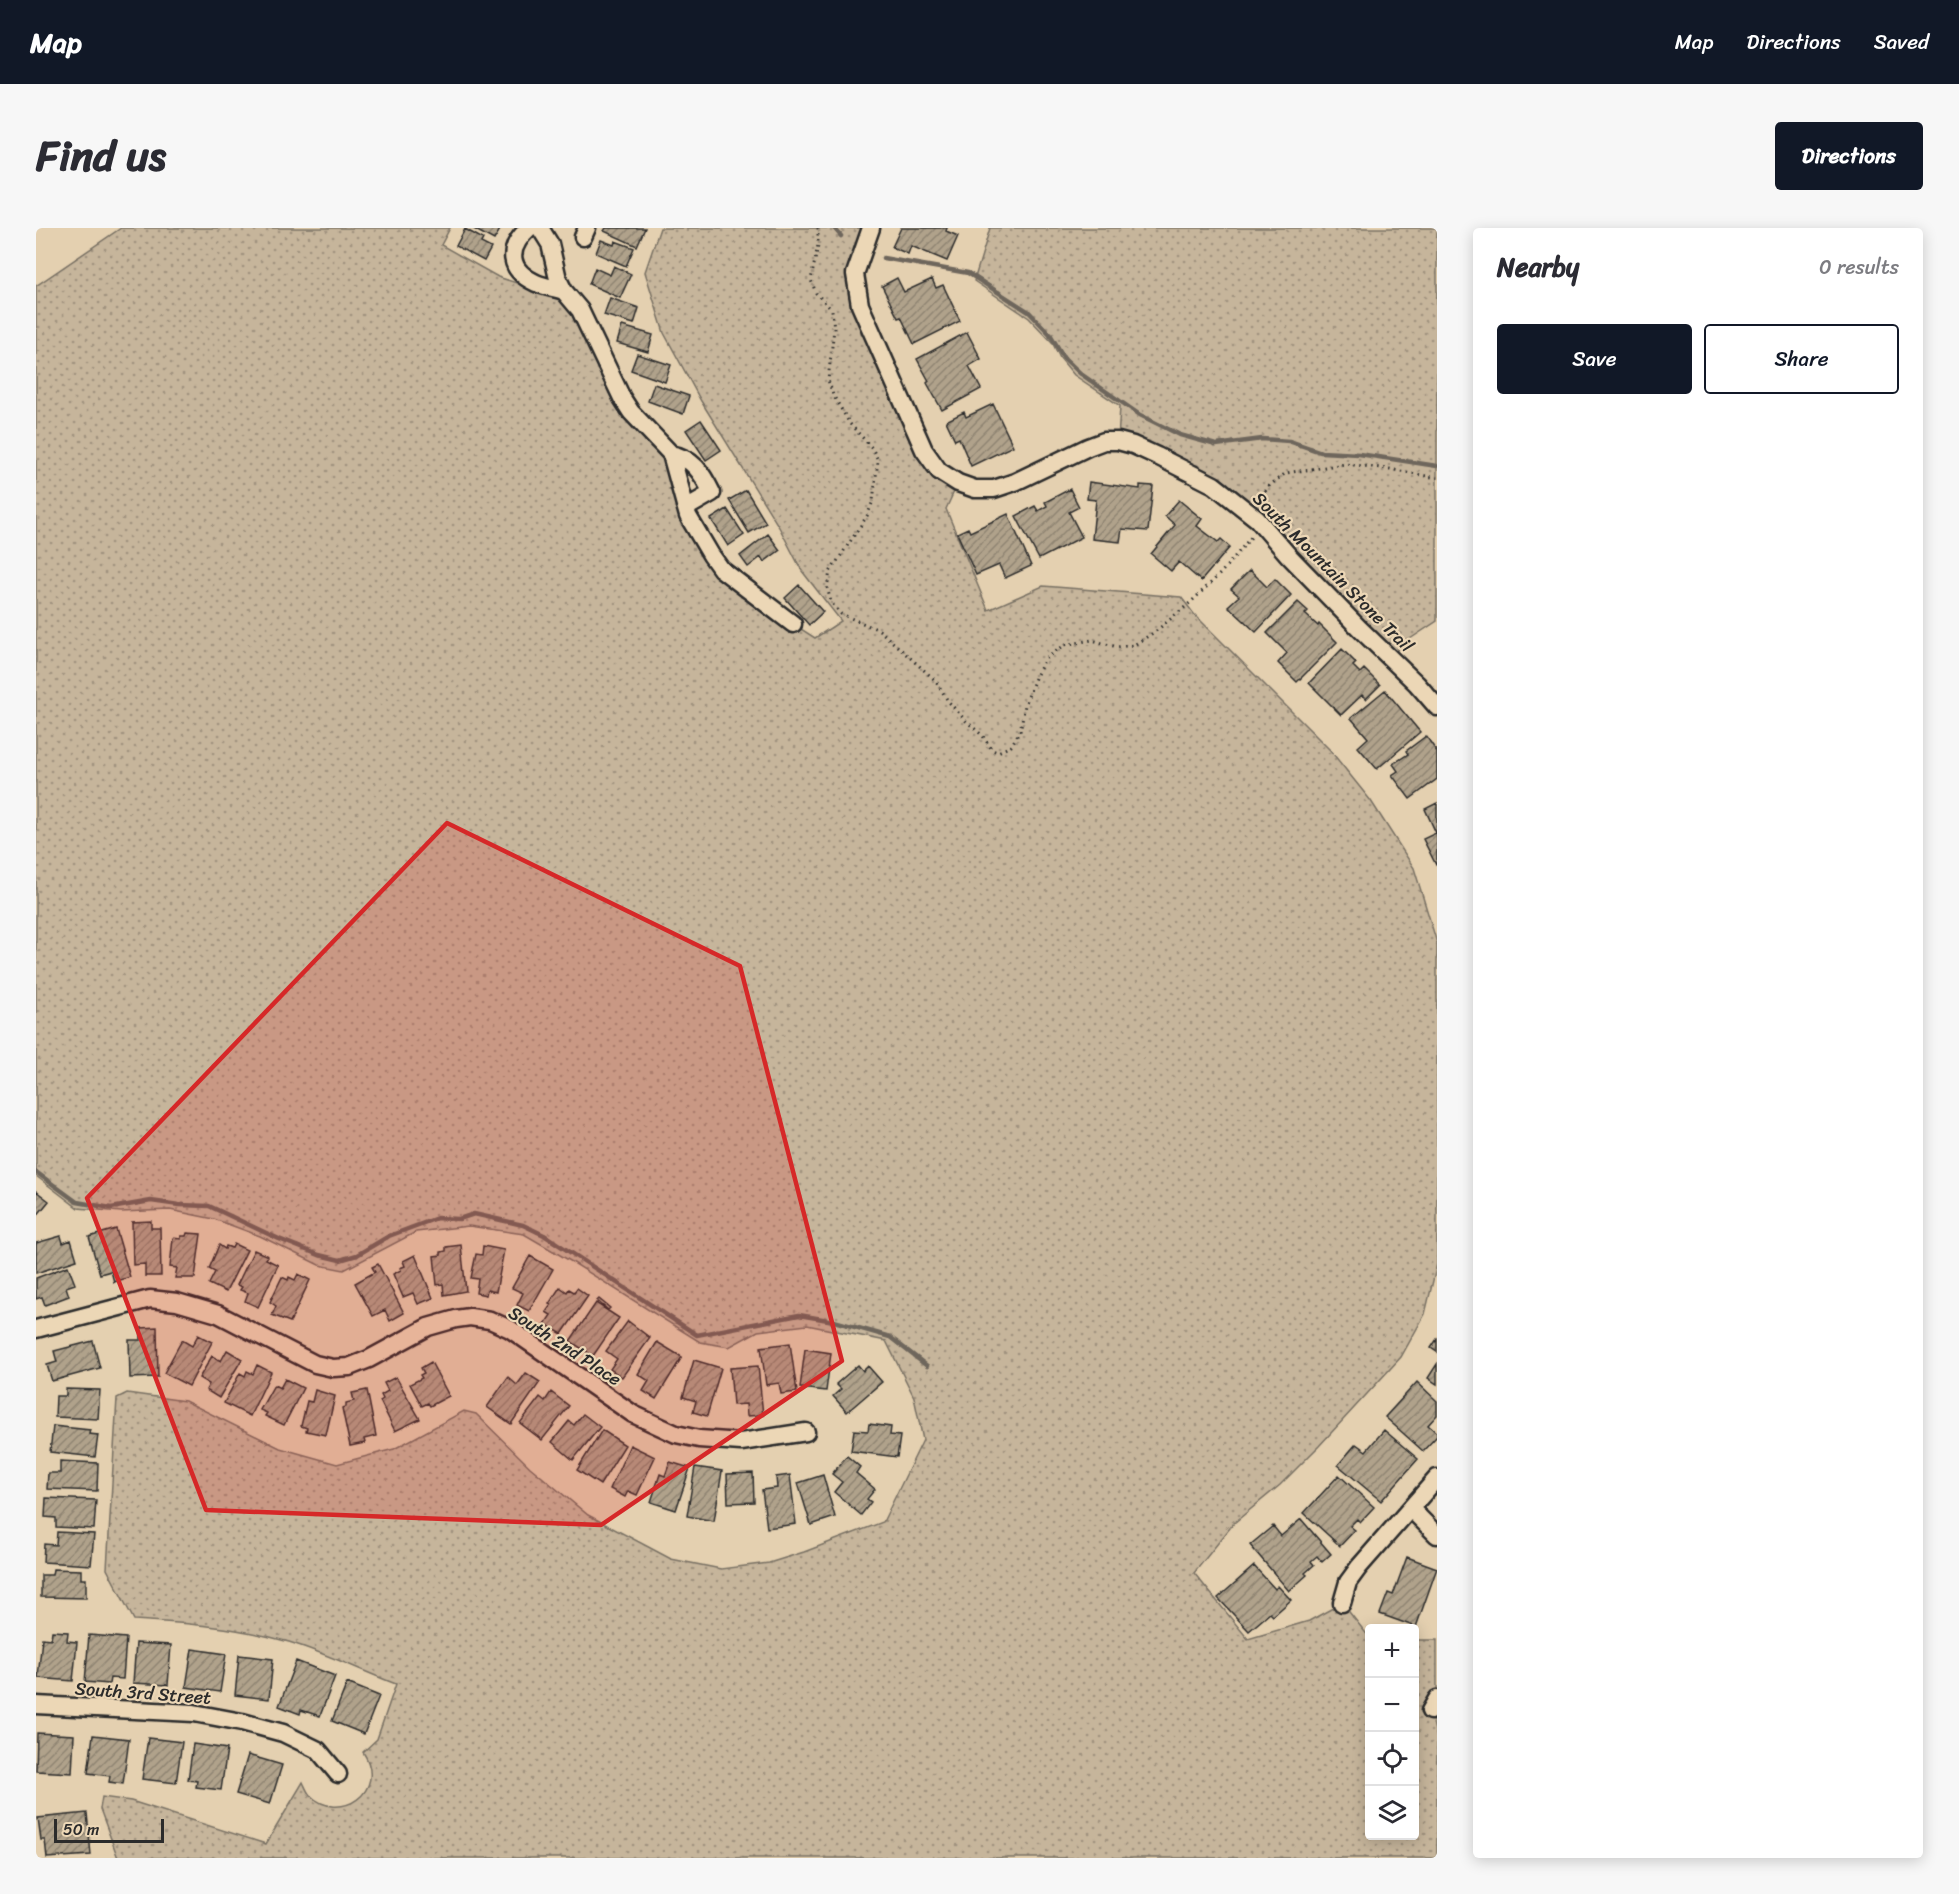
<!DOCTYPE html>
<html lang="en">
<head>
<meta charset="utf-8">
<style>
	body { margin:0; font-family:Sriracha,sans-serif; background:#f7f7f7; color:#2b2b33 }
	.controls { position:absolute; right:18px; bottom:18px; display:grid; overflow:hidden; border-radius:6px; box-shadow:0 3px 15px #0003 }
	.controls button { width:54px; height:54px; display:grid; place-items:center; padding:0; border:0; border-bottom:2px solid #e1e1e2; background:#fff; color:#2b2b33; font:30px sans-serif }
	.scale { position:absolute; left:18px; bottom:15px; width:110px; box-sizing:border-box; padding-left:6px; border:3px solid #2b2b2b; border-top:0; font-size:16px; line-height:21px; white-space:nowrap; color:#2b2b2b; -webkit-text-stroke:4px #ecd7b6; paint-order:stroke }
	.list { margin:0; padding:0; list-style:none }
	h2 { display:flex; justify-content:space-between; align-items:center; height:78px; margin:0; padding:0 24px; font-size:26px }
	h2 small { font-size:20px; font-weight:400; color:#7c7c81 }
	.actions { display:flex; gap:12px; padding:18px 24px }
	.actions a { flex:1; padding:14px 0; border:2px solid #111827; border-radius:6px; text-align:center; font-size:21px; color:#111827 }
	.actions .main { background:#111827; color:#fff }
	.icon { flex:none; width:33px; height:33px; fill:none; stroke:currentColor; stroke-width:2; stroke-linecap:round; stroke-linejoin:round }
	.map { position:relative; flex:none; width:1401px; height:1630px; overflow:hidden; border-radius:6px }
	header { display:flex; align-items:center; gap:36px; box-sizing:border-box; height:84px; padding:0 30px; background:#111827; color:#fff }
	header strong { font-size:28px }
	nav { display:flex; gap:33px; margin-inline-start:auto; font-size:21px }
	.intro { display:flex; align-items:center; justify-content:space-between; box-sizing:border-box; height:144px; padding:0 36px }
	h1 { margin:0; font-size:42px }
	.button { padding:15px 27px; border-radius:6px; background:#111827; color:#fff; font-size:21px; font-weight:700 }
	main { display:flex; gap:36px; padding:0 36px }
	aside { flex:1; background:#fff; border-radius:6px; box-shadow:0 3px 15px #0003 }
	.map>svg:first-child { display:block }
	.grass { fill:url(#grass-dots); stroke:#787063; stroke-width:1.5 }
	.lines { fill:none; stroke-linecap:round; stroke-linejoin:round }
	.stream { stroke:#6e665b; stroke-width:4.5 }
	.building { fill:url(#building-hatch); stroke:#2b2b2b; stroke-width:1.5 }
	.street-casing { stroke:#2b2b2b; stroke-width:21 }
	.path { stroke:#2b2b2b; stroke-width:3; stroke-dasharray:1.5 4.5; stroke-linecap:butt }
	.street { stroke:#ecd7b6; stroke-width:16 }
	.marked { fill:#d62828; fill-opacity:0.2; stroke:#d62828; stroke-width:4.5; stroke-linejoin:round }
	.labels { text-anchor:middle; stroke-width:4.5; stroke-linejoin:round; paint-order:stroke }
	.street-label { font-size:18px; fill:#2b2b2b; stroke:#ecd7b6 }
</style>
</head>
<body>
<header>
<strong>Map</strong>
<nav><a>Map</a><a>Directions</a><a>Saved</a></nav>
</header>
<div class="intro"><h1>Find us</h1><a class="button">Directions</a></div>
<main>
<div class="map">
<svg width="1401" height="1630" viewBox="0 0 1401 1630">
	<defs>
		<pattern id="grass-dots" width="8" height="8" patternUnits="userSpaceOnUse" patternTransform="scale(1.5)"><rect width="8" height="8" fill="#c6b59b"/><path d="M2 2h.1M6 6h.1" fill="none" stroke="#a1937f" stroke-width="1.8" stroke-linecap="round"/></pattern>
		<pattern id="building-hatch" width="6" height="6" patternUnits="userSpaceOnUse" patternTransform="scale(1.5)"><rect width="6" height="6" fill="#b0a28b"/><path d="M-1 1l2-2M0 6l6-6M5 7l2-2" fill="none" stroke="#8f8472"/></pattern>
	</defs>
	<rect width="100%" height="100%" fill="#e4d0b0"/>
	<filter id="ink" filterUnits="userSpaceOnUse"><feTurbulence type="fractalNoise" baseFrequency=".0167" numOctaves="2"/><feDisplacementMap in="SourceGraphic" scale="12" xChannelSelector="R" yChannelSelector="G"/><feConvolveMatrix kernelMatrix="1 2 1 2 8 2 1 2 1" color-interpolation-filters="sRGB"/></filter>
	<g filter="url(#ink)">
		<path class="grass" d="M85 0H414L405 17 462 49 521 68 544 82 586 170 635 226 675 327 757 396 779 410 805 393 766 343 743 299 665 173 628 105 609 44 624 0H835L819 46 888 222 922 255 910 281 952 382 1007 358 1145 369 1158 386 1294 522 1335 573 1378 640 1401 715V1036L1389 1086 1365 1129 1283 1218 1244 1257 1198 1295 1158 1345 1212 1411 1273 1393 1306 1375 1333 1409 1334 1608H1378L1379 1412H1401V1471L1394 1483 1401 1510V1630H82L64 1581 66 1569 95 1573 230 1616 267 1554C269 1558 271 1564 274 1567 303 1596 353 1564 327 1524L341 1511 360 1456C324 1442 289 1425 253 1414 202 1399 150 1395 98 1392L71 1341 81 1170 91 1165 149 1173 244 1220 301 1236 358 1221 428 1183 440 1186 494 1239 552 1287 635 1331 685 1341 733 1335 768 1324 847 1294 887 1212 878 1169 850 1113 771 1097 722 1103 693 1119 664 1114 536 1034 488 1006 433 998 380 1004 308 1042 283 1037 224 1008 178 991 134 982 85 984 42 980 0 948V58Z
			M954 0H1401V393L1374 411 1353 429 1209 281 1082 213 1084 178 1038 147 1024 130 1016 114 993 90 938 53Z"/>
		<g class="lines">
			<path class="stream" d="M798 0 805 8
				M847 30 932 45 993 84 1014 106 1028 130 1045 146 1104 187 1144 207 1180 217 1226 211 1253 213 1285 224 1323 226 1401 238
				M0 944 41 974 75 980 115 973 143 977 173 978 243 1011 283 1027 304 1032 321 1027 353 1008 401 990 423 991 438 986 487 997 508 1007 661 1107 763 1087 798 1093 854 1109 891 1138"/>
		</g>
		<path class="building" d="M436 0H465L458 12Z
			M570 0H609L601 18 568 3Z
			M865 0H911L910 3 922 8 911 33 875 18 872 26 856 19Z
			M429 1 447 11 445 15 455 20 448 33 420 18Z
			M565 12 578 17 579 13 598 20 590 38 560 25Z
			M578 38 595 46 584 70 553 56 559 40 574 47Z
			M861 50 868 64 896 51 900 60 907 57 924 93 878 116 865 89 862 90 846 58Z
			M574 70 603 80 598 96 568 87Z
			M586 98 617 107 612 124 581 115Z
			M931 104 945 131 933 138 945 161 906 182 891 155 893 153 881 131Z
			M601 126 635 137 629 154 595 142Z
			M618 156 653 168 647 186 612 173Z
			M957 176 977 218 935 238 923 210 919 212 910 193 928 184 930 189Z
			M665 192 685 222 670 232 650 202Z
			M1053 254 1104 261V257L1117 258 1112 303 1086 301 1084 314 1056 311 1060 272 1051 271Z
			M1034 261 1043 279 1033 284 1046 309 1003 331 980 288 999 278 1002 283 1011 278 1009 274Z
			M710 262 730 295 713 305 693 272Z
			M1143 272 1166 291 1161 298 1182 314 1185 311 1194 319 1165 353 1143 334 1135 343 1115 326 1139 297 1129 288Z
			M691 281 708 307 692 318 675 291Z
			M972 286 995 338 969 350 963 337 940 347 921 305 932 300 934 304Z
			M732 306 744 322 728 334 725 329 712 339 704 328Z
			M1214 342 1231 359 1239 351 1255 367 1220 404 1192 378 1203 368 1195 361Z
			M763 357 787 384 773 397 749 370Z
			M1262 374 1272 383 1269 386 1282 398 1283 396 1301 414 1261 454 1242 435 1251 425 1231 405Z
			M1306 421 1320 435 1317 438 1324 445 1328 441 1344 457 1330 471 1326 467 1305 487 1273 455Z
			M1349 462 1384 504 1341 541 1322 519 1332 510 1315 490Z
			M1390 508 1401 524V551L1374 571 1356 547 1362 543 1357 536 1372 526 1370 523Z
			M1401 575V636L1400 637 1387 611 1400 605 1389 581Z
			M0 963 13 973 0 989Z
			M115 993V1000H124L125 1048H109V1036L97 1037 96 994Z
			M80 1001 94 1049 78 1054 75 1043 64 1046 53 1009Z
			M151 1005 165 1006 159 1050H139L141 1040 134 1039 137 1010 145 1011V1008H150Z
			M25 1008 27 1015 35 1012 41 1032 0 1045V1015Z
			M198 1016 211 1022 190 1064 173 1056 179 1044 173 1041 183 1017 189 1021 190 1018 196 1020Z
			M425 1017 430 1063 408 1067 407 1056 401 1057 398 1028 405 1027V1024L410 1023V1019Z
			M447 1018 468 1022 460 1064 451 1062 450 1067 440 1065 442 1051 435 1050 440 1026 446 1027Z
			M218 1022 232 1028 230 1031 242 1037 222 1079 209 1073 212 1065 204 1062 206 1059 201 1057Z
			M379 1027 397 1070 382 1076 377 1065 367 1069 357 1046 365 1042 364 1040 369 1038 367 1033Z
			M494 1028 517 1041 493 1083 481 1077 487 1065 476 1060Z
			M342 1036 368 1085 354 1093 349 1082 337 1088 319 1055 339 1044 336 1039Z
			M32 1038 39 1056 30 1059 33 1068 9 1077 6 1069 0 1071V1050Z
			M262 1046 274 1052 254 1094 236 1087 240 1078 234 1074 246 1049 252 1052 253 1049 259 1052Z
			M524 1059 531 1064 533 1061 538 1064 541 1060 552 1068 526 1106 509 1096 515 1087 510 1084 515 1077 513 1076Z
			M563 1071 574 1080 572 1082 561 1073Z
			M560 1075 583 1090 557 1128 534 1113Z
			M592 1093 614 1110 586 1149 574 1141 581 1131 570 1123Z
			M121 1099 122 1149 94 1150 93 1112H105V1100Z
			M162 1107 176 1114 153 1158 128 1145 146 1112 156 1118Z
			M1401 1111V1124L1395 1120Z
			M57 1113 64 1140 16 1153 11 1137 21 1134 18 1123Z
			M621 1114 646 1129 620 1171 607 1163 613 1153 602 1146Z
			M754 1115 761 1164 745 1166 743 1155 730 1157 725 1119Z
			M769 1121 795 1125 790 1163 764 1160Z
			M191 1122 206 1131 183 1170 170 1162 173 1156 163 1150 176 1128 185 1133Z
			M658 1132 685 1140 671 1188 657 1184 660 1173 647 1169Z
			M395 1134 413 1168 394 1178 392 1175 386 1178 374 1156 386 1150 384 1147 388 1145 385 1140Z
			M1401 1136V1156L1392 1150Z
			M221 1137 235 1144 214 1188 188 1175 204 1145 209 1148 211 1143 217 1146Z
			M822 1137 827 1143 832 1138 846 1154 811 1184 797 1168 805 1161 800 1156Z
			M722 1138 727 1187 711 1188 710 1176 697 1177 694 1140Z
			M490 1145 504 1154 475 1196 451 1179 472 1149 481 1157Z
			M360 1149 384 1191 359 1203 344 1173 347 1171 345 1167 352 1163 348 1155Z
			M249 1151 267 1160 248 1197 229 1188 231 1185 224 1182 238 1157 244 1160Z
			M1381 1154 1401 1173V1187L1392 1197 1401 1205V1208L1387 1223 1349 1189Z
			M30 1161 64 1162 62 1191 19 1189 20 1168H30Z
			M279 1162 299 1168 290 1207 270 1203 271 1200 265 1198 271 1173 276 1174Z
			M331 1162 340 1208 328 1211 329 1215 314 1218 306 1180 310 1179V1175L318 1173 316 1165Z
			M515 1164 533 1178 506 1212 484 1195 504 1169 509 1173Z
			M547 1186 564 1199 537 1232 516 1214 533 1193 538 1197Z
			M833 1196 855 1199 854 1207 864 1208 861 1229 815 1223 818 1202 832 1203Z
			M17 1198 54 1202 53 1206 62 1207 59 1229 14 1224Z
			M566 1202 589 1217 564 1257 541 1242Z
			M1348 1202 1382 1231 1345 1273 1302 1237 1320 1216 1330 1223Z
			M594 1217 619 1229 601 1267 592 1263 589 1269 574 1261Z
			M811 1228 824 1239 820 1245 839 1261 831 1271 835 1274 825 1287 798 1264 806 1254 796 1246Z
			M24 1233 62 1235 61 1263 11 1261 12 1245H24Z
			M634 1234 654 1240 640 1282 615 1274 624 1246 629 1248Z
			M659 1239 686 1243 678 1293 651 1288Z
			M717 1245 718 1274 692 1275 691 1246Z
			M754 1247 760 1296 731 1300 726 1262 741 1260 740 1249Z
			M787 1247 799 1289 775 1297 762 1255Z
			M1303 1247 1338 1279 1324 1294 1321 1291 1314 1298 1319 1302 1304 1318 1268 1285Z
			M10 1270 60 1272 58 1301 20 1299V1290L9 1289Z
			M1265 1291 1295 1326 1286 1334 1281 1328 1275 1333 1278 1337 1269 1345 1271 1347 1253 1363 1214 1317 1237 1298 1245 1308Z
			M21 1304 58 1306 55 1337 7 1334 8 1316 20 1317Z
			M1371 1329 1401 1340 1380 1399 1344 1386 1352 1365 1357 1367Z
			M1218 1338 1239 1361 1242 1358 1255 1372 1237 1388 1234 1385 1213 1403 1182 1370Z
			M17 1341 45 1342V1351H50V1370L5 1369V1347H16Z
			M16 1403 32 1404 31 1413 41 1414 37 1453 2 1450 6 1410 15 1411Z
			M53 1407 90 1410 87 1451 74 1450 73 1456 49 1454Z
			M100 1415 135 1417 132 1457 97 1455Z
			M156 1421 190 1426 184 1464 150 1459Z
			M203 1427 237 1431 233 1471 199 1467Z
			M260 1433 299 1448 284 1488 265 1482 264 1486 243 1478Z
			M311 1455 343 1468 328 1506 296 1493Z
			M1 1505 38 1507 36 1545 0 1543Z
			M57 1507 93 1511 87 1556 73 1554 74 1548 52 1545Z
			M112 1510 146 1514 140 1555 106 1551Z
			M157 1516 191 1521 185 1562 160 1559 161 1553 152 1552Z
			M212 1527 246 1537 234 1576 200 1566Z
			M51 1585 55 1627 11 1630 9 1612H5L2 1590Z"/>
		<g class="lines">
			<g class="street-casing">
				<path id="street" d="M493 0C470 21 472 42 500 55 509 59 519 60 528 63
					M504 0 514 16 522 51 528 63 544 82 586 170 595 184 635 226 652 288 675 327 685 341 757 396
					M835 0 819 46 824 77 888 222 903 243 922 255 939 261H958L979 254 1052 219 1068 213H1082L1097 217 1121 228 1178 257 1221 291 1253 328 1324 401 1381 456 1401 479
					M547 9 551 0
					M635 226C657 230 666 245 676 265L650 280
					M0 1101 114 1071 141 1074 182 1086 279 1136 297 1140 313 1139 333 1131 392 1099 420 1091 434 1089 454 1092 474 1101 597 1186 640 1206 663 1211 705 1214 770 1204
					M1375 1281 1401 1307
					M1306 1375 1312 1354 1323 1339 1401 1250
					M0 1477 158 1485 206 1494 247 1505 282 1522 302 1546
					M1394 1483 1401 1471"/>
			</g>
			<path class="path" d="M782 0V17L775 52 780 65 796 82 798 101 792 152 797 167 814 196 836 220 842 232 837 273 831 288 794 344 791 359 795 374 805 386 843 402 900 453 912 473 930 493 947 508 956 522 962 524 975 518 984 503 989 477 999 450 1009 431 1029 417 1056 412 1081 419 1098 417 1120 403 1155 374 1184 346 1216 308
				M1222 273 1234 257 1250 245 1309 236 1354 241 1401 250"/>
			<use href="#street" class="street"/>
		</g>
	</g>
	<path class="marked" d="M411 595 704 738 806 1133 565 1297 170 1282 51 970Z"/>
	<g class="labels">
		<g class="street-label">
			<text transform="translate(1297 344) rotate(45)" y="6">South Mountain Stone Trail</text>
			<text transform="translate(529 1118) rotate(33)" y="6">South 2nd Place</text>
			<text transform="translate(107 1465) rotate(4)" y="6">South 3rd Street</text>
		</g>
	</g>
</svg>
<div class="controls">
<button>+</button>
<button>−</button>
<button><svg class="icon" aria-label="locate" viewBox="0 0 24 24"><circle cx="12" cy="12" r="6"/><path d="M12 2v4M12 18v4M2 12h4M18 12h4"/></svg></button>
<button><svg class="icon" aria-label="layers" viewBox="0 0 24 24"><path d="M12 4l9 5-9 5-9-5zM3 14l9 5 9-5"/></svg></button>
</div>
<div class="scale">50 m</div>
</div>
<aside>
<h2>Nearby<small>0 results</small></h2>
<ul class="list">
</ul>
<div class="actions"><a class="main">Save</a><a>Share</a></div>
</aside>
</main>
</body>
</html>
